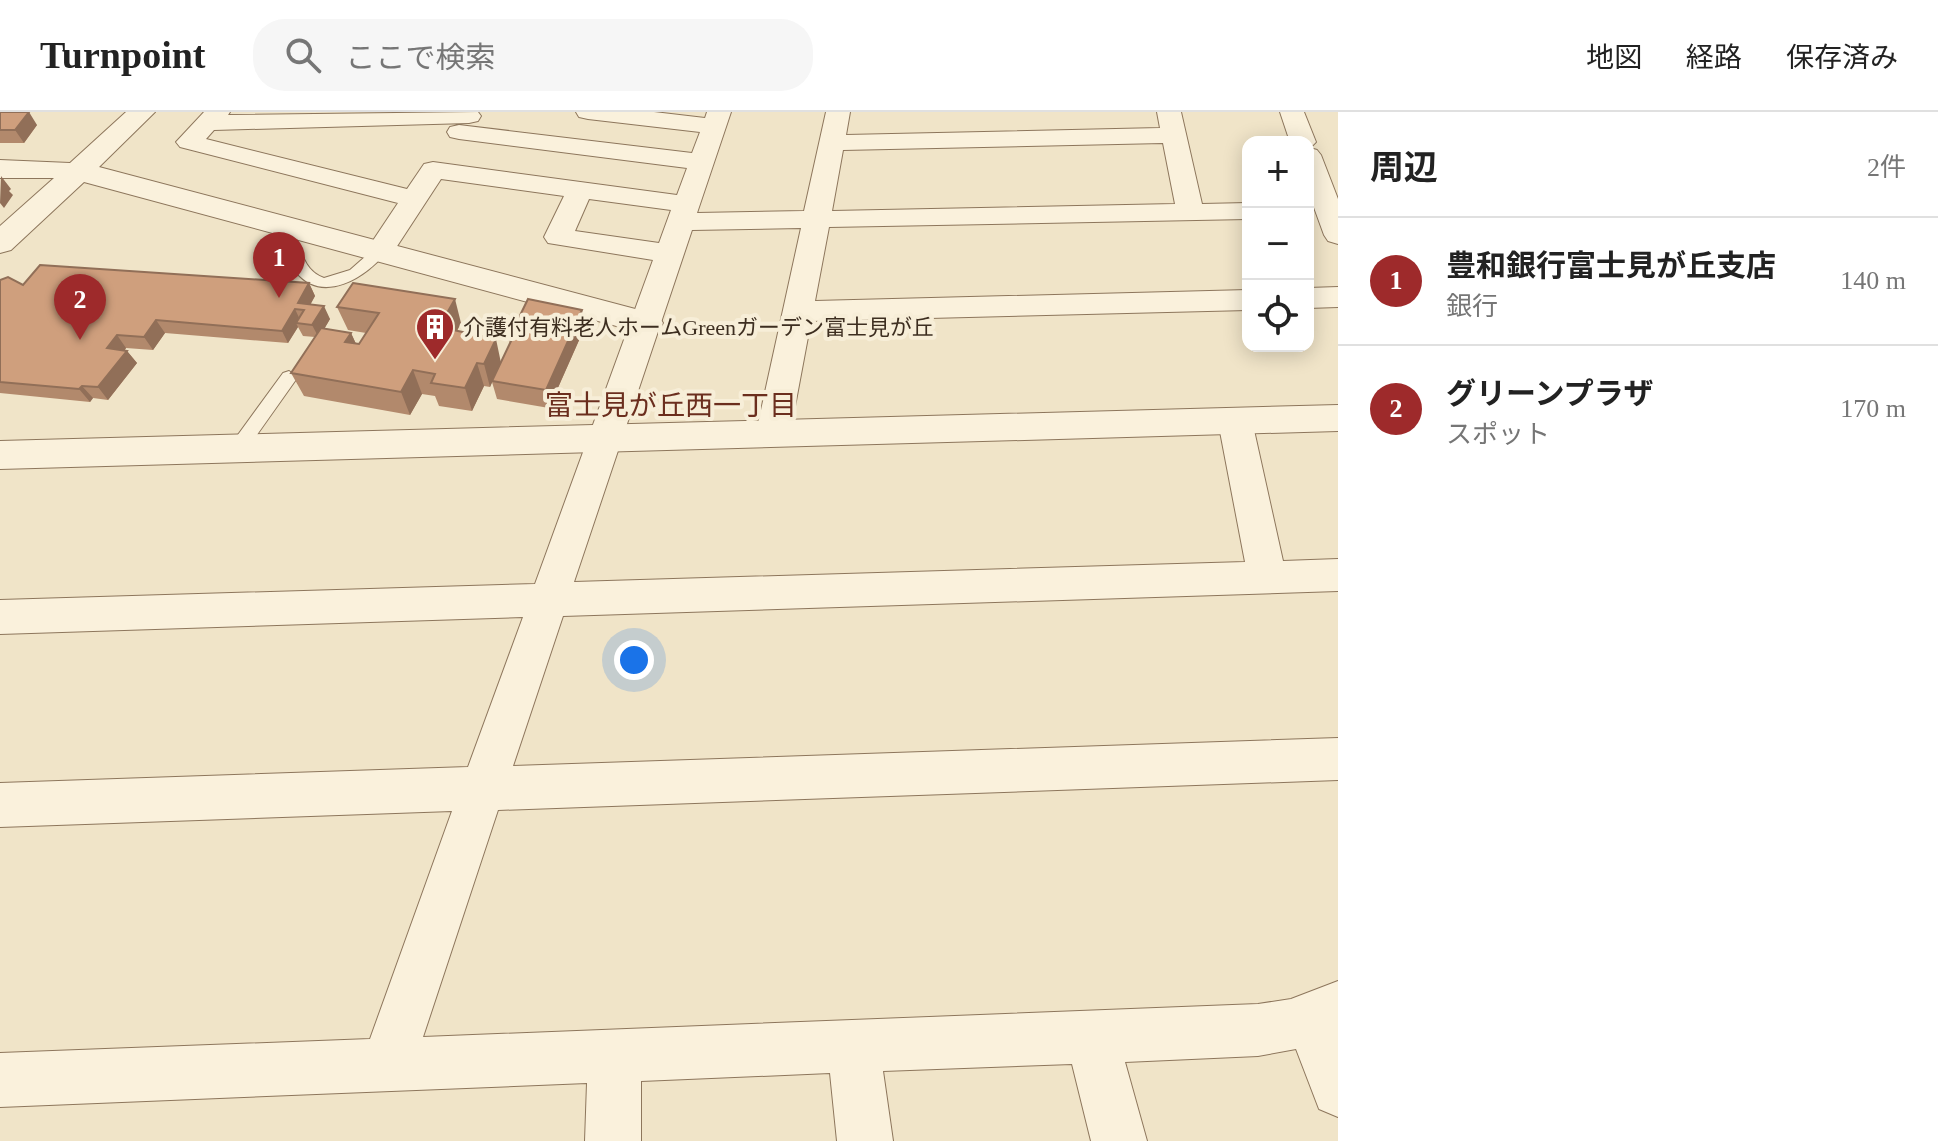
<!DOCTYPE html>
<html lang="ja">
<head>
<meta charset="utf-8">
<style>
	body { margin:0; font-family:"Times New Roman","Noto Sans JP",serif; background:#f6f6f6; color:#222 }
	.controls { position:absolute; right:24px; top:24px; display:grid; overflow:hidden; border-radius:16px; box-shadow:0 4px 20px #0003 }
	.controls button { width:72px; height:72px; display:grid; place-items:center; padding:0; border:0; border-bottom:2px solid #e0e0e0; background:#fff; color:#222; font:40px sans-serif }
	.you { position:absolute; left:634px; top:548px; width:28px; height:28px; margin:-20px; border:6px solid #fff; border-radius:50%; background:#1a73e8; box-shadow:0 0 0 12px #1a73e833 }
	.badge { display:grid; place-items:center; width:52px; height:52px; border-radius:50%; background:#9e2a2b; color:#fff; font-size:26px; font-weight:700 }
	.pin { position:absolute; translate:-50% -66px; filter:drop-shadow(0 2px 4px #0008) }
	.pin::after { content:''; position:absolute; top:42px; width:28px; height:24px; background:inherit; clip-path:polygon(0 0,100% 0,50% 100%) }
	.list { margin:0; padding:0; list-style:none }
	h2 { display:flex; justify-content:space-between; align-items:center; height:104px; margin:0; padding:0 32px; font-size:34px }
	h2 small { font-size:26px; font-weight:400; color:#767676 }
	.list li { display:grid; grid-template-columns:52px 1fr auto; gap:24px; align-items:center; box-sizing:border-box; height:128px; padding:0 32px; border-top:2px solid #e0e0e0 }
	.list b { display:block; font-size:30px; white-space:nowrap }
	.list p { margin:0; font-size:26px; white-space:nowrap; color:#767676 }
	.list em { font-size:26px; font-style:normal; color:#767676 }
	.icon { flex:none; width:44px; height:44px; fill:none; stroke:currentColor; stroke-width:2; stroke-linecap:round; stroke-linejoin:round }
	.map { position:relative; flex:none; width:1338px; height:1029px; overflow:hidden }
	header { display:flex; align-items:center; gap:48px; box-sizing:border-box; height:112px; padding:0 40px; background:#fff; border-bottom:2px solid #e0e0e0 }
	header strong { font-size:38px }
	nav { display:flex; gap:44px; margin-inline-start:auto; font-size:28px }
	.search { width:560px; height:72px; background:#f6f6f6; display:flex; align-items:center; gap:20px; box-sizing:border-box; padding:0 28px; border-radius:32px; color:#767676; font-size:30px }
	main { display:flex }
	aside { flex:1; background:#fff }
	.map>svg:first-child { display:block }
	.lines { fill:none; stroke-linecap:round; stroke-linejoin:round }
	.service-casing { stroke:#8d765c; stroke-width:2 }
	.minor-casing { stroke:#8d765c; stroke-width:2 }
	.tertiary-casing { stroke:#8d765c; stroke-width:2 }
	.service { fill:#faf1dc; fill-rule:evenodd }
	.minor { fill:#faf1dc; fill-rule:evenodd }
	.tertiary { fill:#faf1dc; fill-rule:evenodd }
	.wall { fill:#b2896c }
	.shaded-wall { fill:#916f58 }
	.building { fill:#cf9f7d; stroke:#916f58; stroke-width:2 }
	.labels { text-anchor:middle; stroke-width:8; stroke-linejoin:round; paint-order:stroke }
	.far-poi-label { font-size:22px; fill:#3d2e20; stroke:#f7eed8; text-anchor:start }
	.neighbourhood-label { font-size:28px; fill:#6b2e1e; stroke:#f7eed8 }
</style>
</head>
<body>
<header>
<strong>Turnpoint</strong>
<div class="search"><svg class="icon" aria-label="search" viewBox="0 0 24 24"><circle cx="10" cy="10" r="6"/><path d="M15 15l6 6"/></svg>ここで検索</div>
<nav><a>地図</a><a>経路</a><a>保存済み</a></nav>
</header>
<main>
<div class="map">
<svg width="1338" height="1029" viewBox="0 0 1338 1029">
	<rect width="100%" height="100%" fill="#f0e4c8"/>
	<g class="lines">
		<g class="service-casing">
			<path id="service" d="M284 109C303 117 294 155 324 166L350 158 375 136 380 135 387 139C367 165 323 193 296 160 285 147 282 129 277 113Z
				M289 259 297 265 295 269 244 341H232L229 336 232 331 283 261Z"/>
		</g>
		<g class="minor-casing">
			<path id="minor" d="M204 0H230L228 3 478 0 481 4 478 9 469 11 214 18 206 27 407 77 424 52 433 50 677 83 687 56 459 27 450 25 447 20 450 15 459 13 692 41 700 20 588 7 579 5 576 0H654L705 6 707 0H731L697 101 804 99 826 0H850L846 23 1160 16 1157 0H1181L1202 92 1248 91V107L829 115 815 189 1248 178V198L811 209 790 321 785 330 773 334 761 330 756 321 801 116 692 118 574 470 1245 450 1218 309 1223 300 1235 297 1247 300 1252 309 1283 449 1338 447V479L563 504 513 654 1338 626V668L498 698 423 925 1258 892 1291 887 1338 869V1005L1319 997 1296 937 1258 944 1125 950 1147 1029H1091L1072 952 883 959 893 1029H837L830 961 641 969V1029H585L587 971 0 995V941L370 927 452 699 0 715V671L468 655 523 505 0 522V488L535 472 653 148 548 131 544 125 564 84 441 67 390 145 380 148 370 145 366 139 398 91 180 35 176 30ZM1163 31 1175 92 832 99 843 38ZM589 87 671 98 659 131 575 119Z
				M1280 0H1304L1316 30 1310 36 1317 38 1321 43 1338 87V132L1328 129 1324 123 1308 79V30H1290Z
				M1338 175V195L1308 196V176Z"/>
		</g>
		<g class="tertiary-casing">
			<path id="tertiary" d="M126 0H155L99 55 658 203 663 211 658 219 646 222 84 70 11 138 0 141V114L54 66H0V48L70 51Z
				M1338 293V319L0 357V329Z"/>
		</g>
		<use href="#service" class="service"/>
		<use href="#minor" class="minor"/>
		<use href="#tertiary" class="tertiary"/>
	</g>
	<path class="wall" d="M0 0 37 13 24 31H0Z
		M0 168 23 173 309 171 315 184 310 192 330 207 324 217 351 221 356 232H359L366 221 348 218 337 195 461 211 457 219 501 250 510 232 509 226 584 217 549 296 497 287 492 270 490 275 484 274 472 299 439 294 435 284 422 282 410 303 304 284 291 261 315 225 303 224 298 215 288 231 165 221 153 238 126 236 125 238 127 239 137 251 108 288 93 286 90 290 0 281Z"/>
	<path class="shaded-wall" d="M29 0 37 13 24 31 15 18Z
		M1 64 11 77 9 79 13 83 4 96 0 91Z
		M309 171 315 184 306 201 298 191Z
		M455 187 461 211 446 239 439 215Z
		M324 194 330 207 319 226 312 213Z
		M295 197 301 210 296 211 298 215 288 231 282 219Z
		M582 198 584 217 549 296 546 278Z
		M156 208 165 221 153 238 144 225Z
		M351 221 362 245 345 230Z
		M117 223 126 236 117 249 107 236Z
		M496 227 501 251 490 275 484 252Z
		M127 239 137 251 108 288 98 275Z
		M477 251 484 274 472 299 465 276Z
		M413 258 422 282 410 303 401 280Z
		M82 274 93 286 90 290 79 277Z"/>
	<path class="building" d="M0 0H29L15 18H0Z
		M40 153 309 171 298 191 324 194 312 213 296 211 304 198 295 197 282 219 156 208 144 225 117 223 107 236 127 239 98 275 82 274 79 277 0 270V168L8 165 23 173Z
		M353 171 455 187 439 215 496 227 484 252 477 251 465 276 431 271 435 262 413 258 401 280 291 261 321 216 351 221 345 230 359 232 379 201 337 195Z
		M528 187 582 198 546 278 492 269 512 227 509 226Z"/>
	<defs>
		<g id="building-pin" transform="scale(2)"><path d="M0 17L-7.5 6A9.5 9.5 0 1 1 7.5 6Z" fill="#9e2a2b" stroke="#f7eed8"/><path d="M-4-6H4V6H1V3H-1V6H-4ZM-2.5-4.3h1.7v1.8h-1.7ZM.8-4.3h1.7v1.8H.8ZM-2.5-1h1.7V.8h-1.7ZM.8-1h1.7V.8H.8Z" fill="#fff"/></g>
	</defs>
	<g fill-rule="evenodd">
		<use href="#building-pin" x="435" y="215"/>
	</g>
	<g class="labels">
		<g class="far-poi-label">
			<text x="463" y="223">介護付有料老人ホームGreenガーデン富士見が丘</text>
		</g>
		<g class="neighbourhood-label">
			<text x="671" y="303">富士見が丘西一丁目</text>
		</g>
	</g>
</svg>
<div class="controls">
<button>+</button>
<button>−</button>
<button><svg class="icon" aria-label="locate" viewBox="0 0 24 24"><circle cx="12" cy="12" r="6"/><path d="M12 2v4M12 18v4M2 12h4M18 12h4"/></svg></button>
</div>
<div class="you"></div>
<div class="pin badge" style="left:279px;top:186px">1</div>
<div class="pin badge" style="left:80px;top:228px">2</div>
</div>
<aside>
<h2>周辺<small>2件</small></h2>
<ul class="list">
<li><span class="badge">1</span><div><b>豊和銀行富士見が丘支店</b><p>銀行</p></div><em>140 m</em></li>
<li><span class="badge">2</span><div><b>グリーンプラザ</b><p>スポット</p></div><em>170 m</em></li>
</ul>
</aside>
</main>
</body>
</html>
